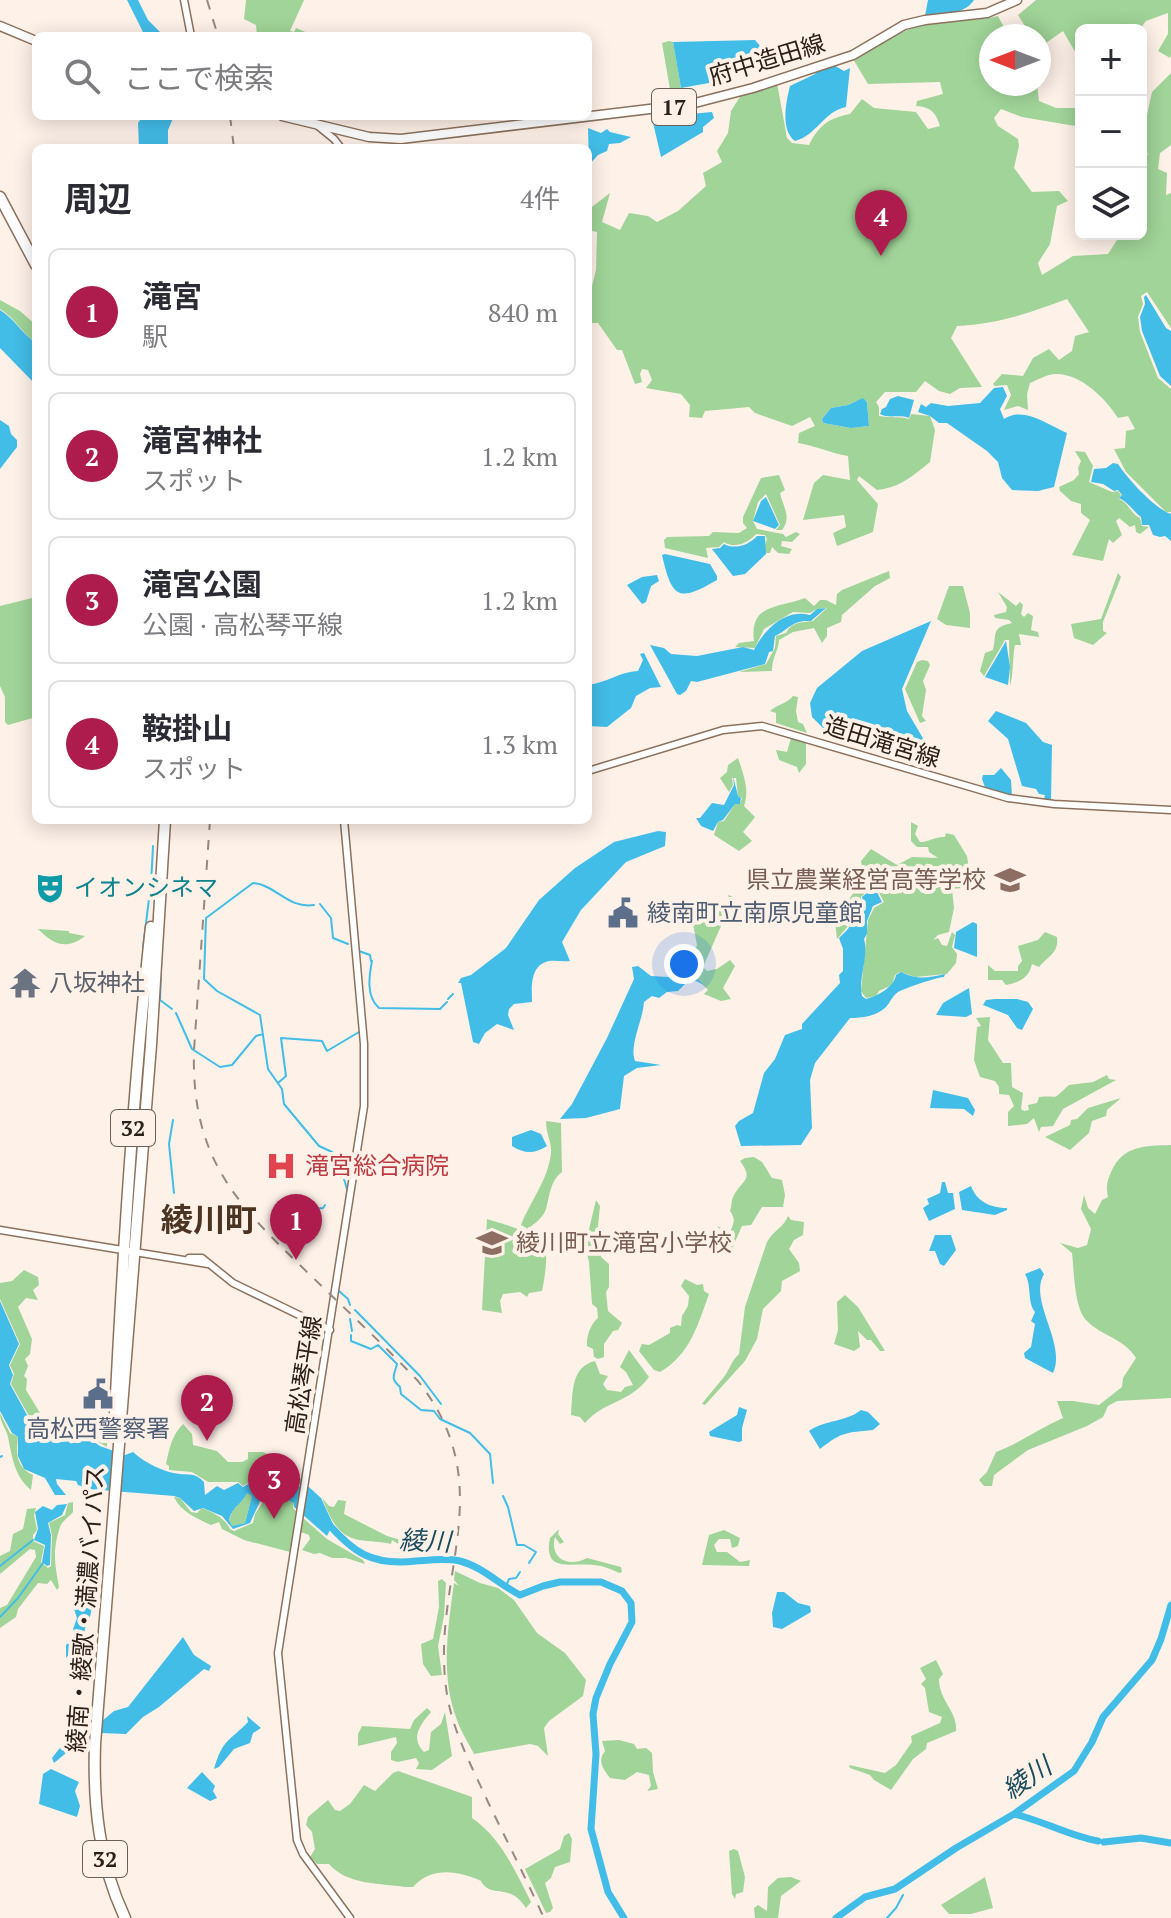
<!DOCTYPE html>
<html lang="ja">
<head>
<meta charset="utf-8">
<style>
	body { margin:0; font-family:"PT Serif","Noto Sans JP",serif; background:#f2f2f3; color:#2b2b33 }
	.controls { position:absolute; right:24px; top:24px; display:grid; overflow:hidden; border-radius:12px; box-shadow:0 4px 20px #0003 }
	.controls button { width:72px; height:72px; display:grid; place-items:center; padding:0; border:0; border-bottom:2px solid #e1e1e2; background:#fff; color:#2b2b33; font:40px sans-serif }
	.compass { position:absolute; left:979px; top:24px; width:72px; height:72px; border-radius:50%; background:#fff; box-shadow:0 4px 20px #0003; rotate:270deg }
	.you { position:absolute; left:684px; top:964px; width:28px; height:28px; margin:-20px; border:6px solid #fff; border-radius:50%; background:#1a73e8; box-shadow:0 0 0 12px #1a73e833 }
	.badge { display:grid; place-items:center; width:52px; height:52px; border-radius:50%; background:#ae1c4d; color:#fff; font-size:26px; font-weight:700 }
	.pin { position:absolute; translate:-50% -66px; filter:drop-shadow(0 2px 4px #0008) }
	.pin::after { content:''; position:absolute; top:42px; width:28px; height:24px; background:inherit; clip-path:polygon(0 0,100% 0,50% 100%) }
	.list { margin:0; padding:0; list-style:none }
	h2 { display:flex; justify-content:space-between; align-items:center; height:104px; margin:0; padding:0 32px; font-size:34px }
	h2 small { font-size:26px; font-weight:400; color:#7c7c81 }
	.list li { display:grid; grid-template-columns:52px 1fr auto; gap:24px; align-items:center; box-sizing:border-box; height:128px; margin:0 16px 16px; padding:0 16px; border:2px solid #e1e1e2; border-radius:12px }
	.list b { display:block; font-size:30px; white-space:nowrap }
	.list p { margin:0; font-size:26px; white-space:nowrap; color:#7c7c81 }
	.list em { font-size:26px; font-style:normal; color:#7c7c81 }
	.icon { flex:none; width:44px; height:44px; fill:none; stroke:currentColor; stroke-width:2; stroke-linecap:round; stroke-linejoin:round }
	.map { position:relative; flex:none; width:1171px; height:1918px; overflow:hidden }
	.search { position:absolute; background:#fff; box-shadow:0 4px 20px #0003; left:32px; top:32px; width:560px; height:88px; display:flex; align-items:center; gap:20px; box-sizing:border-box; padding:0 28px; border-radius:12px; color:#7c7c81; font-size:30px }
	.panel { position:absolute; background:#fff; box-shadow:0 4px 20px #0003; left:32px; top:144px; width:560px; height:680px; border-radius:12px }
	.map>svg:first-child { display:block }
	.green { fill:#a0d498; fill-rule:evenodd }
	.water { fill:#42bde8; fill-rule:evenodd }
	.lines { fill:none; stroke-linecap:round; stroke-linejoin:round }
	.stream { stroke:#42bde8; stroke-width:2 }
	.river { stroke:#42bde8; stroke-width:7 }
	.secondary-casing { stroke:#8c715c; stroke-width:9 }
	.primary-casing { stroke:#8c715c; stroke-width:11 }
	.highway-casing { stroke:#8c715c; stroke-width:13 }
	.secondary { stroke:#fff; stroke-width:6 }
	.primary { stroke:#fff; stroke-width:8 }
	.highway { stroke:#fff; stroke-width:10 }
	.rail { stroke:#958980; stroke-width:2; stroke-dasharray:10 10; stroke-linecap:butt }
	.labels { text-anchor:middle; stroke-width:8; stroke-linejoin:round; paint-order:stroke }
	.shield { fill:#fef1e8; stroke:#6b5f56; stroke-width:2 }
	.shield-label { font-size:22px; font-weight:bold; fill:#2c2118 }
	.street-label { font-size:24px; fill:#2c2118; stroke:#fef1e8 }
	.education-label { font-size:24px; fill:#785e54; stroke:#fef1e8; text-anchor:end }
	.culture-label { font-size:24px; fill:#0d838f; stroke:#fef1e8; text-anchor:start }
	.service-label { font-size:24px; fill:#4e5e75; stroke:#fef1e8; text-anchor:start }
	.worship-label { font-size:24px; fill:#5b616d; stroke:#fef1e8; text-anchor:start }
	.health-label { font-size:24px; fill:#be3a42; stroke:#fef1e8; text-anchor:start }
	.water-label { font-size:26px; font-style:italic; fill:#1b4d5f; stroke:#fef1e8 }
	.district-label { font-size:32px; font-weight:bold; fill:#4b3421; stroke:#fef1e8 }
</style>
</head>
<body>
<div class="map">
<svg width="1171" height="1918" viewBox="0 0 1171 1918">
	<rect width="100%" height="100%" fill="#fef1e8"/>
	<path class="green" d="M246 0H304L290 31 294 32 296 28 310 34V36H257L256 25 244 19Z
		M1036 0H1171V55L1170 58 1158 51 1168 34V13L1146 21 1139 30H1081V62L1063 31 1043 45 1039 42V36L1030 34 1018 15Z
		M998 16 1006 31 1014 35 1019 27 1024 36H991V84H1037L1039 101 1056 108H1081V127L1022 117 1001 109 994 118 998 126 1018 139 1019 146 1014 168 1032 192 1059 191 1068 201 1057 206 1050 244 1038 263 1042 275 1073 256 1108 254 1121 234H1141V161L1148 154 1141 143 1152 92 1171 73V145L1160 153 1158 169 1167 173 1166 195 1171 193V328L1147 292 1141 296 1143 304 1138 317 1140 332 1158 378 1171 389V512H1166L1126 472 1114 449 1125 448 1126 431 1135 429 1128 416 1118 418C1106 399 1081 373 1055 374 1048 374 1037 380 1030 383L1027 394 1028 410 1018 406 1004 410 1011 395 1007 385 995 386 993 384 1002 374 1023 376 1033 358 1049 349 1059 360 1072 351 1075 336 1089 332 1067 299C1030 313 997 324 957 326L951 338 982 387 960 388 950 394 939 391 925 381 916 392H885L876 402 879 407V416C890 418 899 416 909 419L911 414 930 416 935 430 930 462C913 476 899 488 877 490L859 476 857 480 878 504 873 532 837 546 833 533 846 527 844 515 803 520 814 483 823 475 850 480 848 456C830 453 817 446 798 443L799 433 815 426 810 417 792 426 755 413 749 407 705 411 702 418 689 417 690 405 681 394 646 388 652 380 648 370 642 369 640 374 642 382 635 384 622 350H617L598 323H588V302L596 270 597 232 588 230V210L610 193 602 222 620 230 629 213 648 216 657 222 678 211 706 186 703 173 722 162 717 151 728 133 731 111 743 92 777 83 787 138 792 143 809 145C819 125 829 118 850 114L862 99 874 108 916 112 928 129 940 126C936 113 931 107 916 106L917 101 943 94 940 82 868 84 853 59C880 45 904 27 934 22 955 18 977 22 998 16ZM856 401H867L869 426 851 428 823 423 822 419 831 408 848 405Z
		M669 41 673 42 681 88 678 91 670 89 662 43Z
		M0 300 20 311 36 325V343C22 333 15 318 0 309Z
		M1075 451 1085 452 1093 466 1089 482 1112 492 1118 491 1121 495 1119 499C1129 503 1130 513 1140 518L1142 526 1149 527 1140 534 1136 532 1135 525 1130 527 1119 518 1116 521 1122 535 1113 543 1109 539 1103 561 1072 555 1090 520 1081 513V504L1071 501 1060 491 1059 487 1074 480 1079 474 1078 468 1081 461Z
		M779 475 785 490 780 493C783 507 792 517 782 530H776L780 525 766 494 758 502 753 521 757 529 783 534 786 537 796 532 800 534 792 542 782 541 781 546 792 549 789 554 778 553 772 547 770 553H766L764 549 767 539 765 535 756 534C749 543 734 549 724 542L719 547 706 548 708 558 665 548 664 540 667 537 709 536 713 532 739 533 747 528 743 523V517L761 478Z
		M889 571 890 578 875 586 842 615 841 622 827 628V636L822 643 814 628 793 632 779 640C778 652 772 657 772 671L739 672 766 664 775 648 776 636 786 633C793 621 801 623 813 621L827 608 817 609 810 613 793 612 764 629 755 648 735 647 739 643 754 641C749 603 780 608 805 598L814 606 820 600H826L836 605 837 594 842 590Z
		M1118 573 1121 577 1103 622V631L1107 633 1093 645 1074 638 1071 624 1101 619Z
		M949 586H963L970 613V628L946 625 937 619Z
		M998 592 1016 606 1020 602 1023 605 1021 614 1024 617 1028 613 1033 616 1031 630 1038 632 1039 637 1019 634 1021 645H1015C1012 659 1014 672 1010 686L1009 640H1005L984 676 980 671 985 653 993 650C997 632 991 628 1012 623L1009 620 995 618 994 615 1006 612 1007 607Z
		M36 597V717L8 725 5 722V697L0 686V606Z
		M922 660 928 661 930 665 923 681 926 690 922 716 926 721 920 723 905 689 917 662Z
		M793 696 798 697 796 711 798 722 803 724 807 733 776 723V713L770 711C778 704 786 704 793 696Z
		M791 738 806 741V764L799 773 797 767 779 760 776 750 787 752Z
		M738 758C743 773 750 791 744 806L755 817 743 832 752 841 739 851 714 835 718 822 724 821 735 804H740L742 798 738 796 736 778H732L733 785 729 792 720 778 727 772 728 765Z
		M911 822 918 826 915 834 920 842C929 842 936 836 945 837L946 833 954 835 967 856 972 887 952 889 954 908 949 932 938 935 933 940 938 938 942 945 947 946 952 932 955 935 952 947 957 954 956 963 947 974 915 977 900 972 895 975 892 985 879 991 876 996 866 998 861 991 868 920 874 908 884 902 878 891 881 887 875 873 867 886 868 890 861 897C860 912 847 928 837 939L835 922C845 910 849 898 858 886L856 878 862 867 861 861 871 849 897 865 912 857 938 858 929 852 928 847H917L911 841Z
		M728 895 733 897V904L719 920 721 926 703 967 707 971 717 969 730 960 735 966 723 988 731 999 721 1001 704 994 708 990 689 971 690 963 696 959 694 953 697 945 693 924 699 909 715 914 730 903Z
		M38 929 69 931V933L85 936C66 951 53 944 38 929Z
		M1045 932 1057 937C1059 953 1048 956 1039 967L1032 964C1029 978 1020 982 1006 985L1002 980H988V965L995 971H1018V966L1022 961 1018 946 1038 940Z
		M990 1017 988 1040 1003 1063H1011L1012 1087 1023 1093 1021 1109 1024 1111 1029 1110 1028 1105 1037 1103 1039 1097C1062 1095 1050 1102 1069 1085L1093 1082 1107 1075 1109 1079 1116 1080 1063 1109 1053 1126 1041 1127 1039 1132 1034 1118 1027 1124 1008 1126V1112L1014 1106 1009 1095 999 1094V1087L995 1081 980 1077 974 1060 977 1027 981 1026 976 1018Z
		M1121 1098 1107 1110 1106 1116 1092 1121 1089 1133 1070 1150 1045 1137 1070 1125 1071 1120 1077 1119 1088 1108Z
		M546 1121 561 1123 562 1172C550 1181 550 1195 546 1209 543 1218 535 1223 528 1229L521 1225C531 1200 548 1180 551 1153 552 1143 546 1134 546 1121Z
		M1171 1145V1398L1117 1401 1108 1406 1103 1417 1087 1426 1028 1450 994 1475 992 1486H984L979 1480 987 1472 996 1452C1020 1443 1040 1428 1063 1418L1057 1401H1073L1099 1405 1122 1387 1123 1378 1136 1358C1124 1338 1101 1336 1086 1320 1074 1307 1074 1270 1072 1253L1060 1243 1078 1248 1087 1245 1091 1229 1081 1209 1084 1195 1088 1208 1095 1214 1102 1200 1108 1197C1106 1186 1107 1182 1111 1172 1123 1145 1145 1146 1171 1145Z
		M754 1157 762 1162 772 1178 782 1180 785 1195 783 1207H762L751 1225 742 1226 731 1251 724 1247 728 1239 717 1226 730 1232C734 1223 736 1219 730 1211 732 1206 731 1201 733 1197 741 1180 755 1181 740 1161L745 1158Z
		M596 1200 600 1206 598 1226 603 1233 601 1257 609 1264V1287L606 1292 608 1311 622 1323 618 1330 613 1331 604 1344V1357L598 1359 594 1357 593 1349 587 1346C586 1337 591 1323 598 1318L597 1308 592 1304 589 1262 585 1246Z
		M788 1216 791 1220 804 1222 803 1235 794 1240 789 1249 799 1263 800 1271 782 1281 781 1291 763 1309 757 1339 745 1361 705 1405 702 1404C709 1394 717 1386 724 1377 730 1369 731 1361 739 1354L745 1307 767 1242C773 1231 784 1227 788 1216Z
		M487 1219C502 1224 538 1232 544 1247 549 1257 544 1280 542 1291L529 1293 527 1297 520 1292 503 1294 500 1301 502 1313 482 1310Z
		M24 1270 38 1277 39 1285 33 1290 38 1300 26 1298 18 1307 32 1339 30 1354 25 1359 28 1366 24 1376 27 1379 26 1390 48 1426 58 1429 77 1420 84 1428 94 1429 107 1436V1447L82 1433 58 1442 38 1432 11 1384 14 1374 10 1365 20 1344 0 1299V1283L12 1281Z
		M685 1279 697 1285 703 1284 704 1291 709 1294C698 1324 690 1355 660 1372L654 1370 639 1351 642 1344 649 1345 670 1333V1328L677 1325 681 1326 682 1316 688 1306 689 1296 681 1286Z
		M845 1295 858 1307 885 1351H880L871 1340H867L858 1331 860 1347 854 1351 834 1344 838 1330 837 1302Z
		M629 1350 649 1377C629 1404 605 1400 585 1423L580 1417 571 1415C573 1394 570 1367 595 1361L600 1374 608 1376 603 1384 607 1390 621 1392 625 1387 633 1385 626 1372 620 1367Z
		M0 1413 10 1433 18 1437C16 1454 16 1467 33 1475L31 1490C14 1476 12 1456 8 1437 6 1428 0 1423 0 1413Z
		M183 1424 192 1434 193 1445 217 1451 228 1462H242L248 1459V1452H263L278 1458 280 1467H295L294 1476 302 1479 300 1485 277 1477H257L243 1486 238 1482H208L192 1472 169 1470V1466L166 1464C169 1449 172 1435 183 1424Z
		M247 1493 252 1496 245 1523 232 1526 229 1521C233 1506 241 1504 247 1493Z
		M268 1494 294 1503 293 1508 296 1511 290 1552 244 1540 222 1529 219 1522 211 1525C196 1518 181 1512 174 1497L180 1498 191 1512 197 1513 202 1508C213 1512 226 1519 230 1529L234 1531 253 1523 255 1514Z
		M322 1498 329 1506 334 1507 338 1500 346 1501 344 1514 387 1536 411 1543 409 1551 392 1540 391 1544C380 1541 370 1542 359 1540 336 1536 330 1516 322 1498Z
		M73 1502V1512C69 1517 62 1521 60 1527 52 1551 55 1564 59 1587L57 1590 51 1580 47 1584 38 1583 18 1609 16 1617 0 1628V1608L7 1605 36 1557 35 1550 30 1549 0 1574V1556L10 1551 13 1534 23 1529 27 1509 36 1508 34 1515 37 1530 33 1535V1541L44 1546 41 1562 48 1568 51 1566 52 1535 49 1523 65 1515 68 1503Z
		M303 1518 327 1539 363 1560 365 1564 346 1558H332L320 1553 314 1554 302 1550 310 1539 309 1535 301 1532Z
		M559 1529 558 1534 564 1542 560 1544 555 1537C549 1559 569 1568 587 1558L621 1567 622 1572 619 1573C611 1569 604 1566 594 1565 571 1562 543 1574 550 1538Z
		M724 1530 740 1538 738 1546 732 1548 730 1539H719L714 1545 717 1552H727L740 1562 750 1560 749 1566 702 1565 709 1535Z
		M455 1571 480 1583 498 1588 514 1600 537 1633 565 1653 586 1680 583 1696 549 1721 544 1728 548 1756 538 1746 530 1744 474 1754C468 1742 461 1732 457 1720 440 1676 448 1628 454 1583L459 1586 454 1580Z
		M442 1579 446 1583 444 1616 438 1646 442 1675 431 1676 423 1664 421 1644 433 1639 439 1607 438 1581Z
		M936 1660 943 1674 939 1679C939 1701 958 1712 956 1731L927 1743 926 1749 913 1759 891 1790 874 1780 870 1775 850 1768 849 1765 885 1773 896 1765 912 1742 911 1736 940 1723 942 1717 929 1712 925 1688 921 1684 926 1679 920 1668Z
		M427 1708 431 1712C420 1725 410 1738 424 1752L429 1750 431 1732 441 1724 445 1712 452 1756 432 1770 416 1769 419 1763 416 1758 398 1762 391 1760V1752L397 1743 396 1737 358 1746V1734L362 1726 410 1729 414 1720Z
		M619 1740 634 1744 637 1749 646 1748 652 1753 653 1772 658 1789 647 1791 651 1786 649 1775 637 1772 625 1780 610 1778C603 1769 597 1761 605 1751L602 1741Z
		M398 1771 472 1797V1818C502 1839 515 1871 531 1902L526 1908C522 1902 518 1897 511 1894 499 1889 488 1894 481 1881 459 1871 432 1866 413 1887H405C379 1883 347 1885 329 1864H317L310 1857 315 1849 312 1832 306 1825 308 1817 328 1800 335 1810 340 1811 350 1804 364 1785 375 1791 393 1773Z
		M569 1833 572 1839 570 1862 555 1867 551 1878 545 1883 553 1908 550 1912 546 1913 525 1869 560 1849 564 1836Z
		M734 1849 738 1851 745 1877 743 1892 736 1894 735 1899 732 1894 729 1851Z
		M791 1877 801 1881 781 1896 778 1918H755L754 1908 758 1905 767 1911 768 1887 778 1878Z
		M985 1877 993 1908 971 1914H949L941 1905Z"/>
	<path class="water" d="M127 0H138L148 20 164 36H145Z
		M928 0H974C963 16 943 13 925 16Z
		M755 40 761 47 745 64 714 76 709 83 681 88 673 42Z
		M832 64 844 71 850 68 846 107C824 111 816 136 795 141 780 130 786 102 790 86L815 74 817 70Z
		M656 112 679 115 712 112 714 118 703 127V132L661 157 651 114Z
		M143 116H174L168 130V148H139L138 123Z
		M588 128 601 133 607 129 610 132 631 137 620 143 609 144 607 151 598 155 589 165Z
		M1146 295 1166 328 1171 331V386L1160 376 1142 331 1140 317 1145 304 1144 297Z
		M0 310C15 319 22 334 36 343V385L0 348Z
		M1003 387 1007 396 1000 409 1004 419C1024 406 1048 425 1067 433L1054 487 1038 491 1012 490 1002 478 998 462 987 451 947 423H939L930 416 918 412 921 404 926 407 931 403 948 406 980 403 994 388Z
		M898 396 914 400 909 418C899 414 889 419 880 414L882 409 886 407 890 399Z
		M863 398 867 402 869 426 851 428 823 423 822 419 831 408 848 405Z
		M0 420 9 426 11 434 17 440V447L0 469Z
		M1113 463 1118 464C1127 478 1155 509 1171 514V541L1165 536 1160 537 1153 535 1149 525H1142L1141 517C1133 511 1128 502 1119 498L1122 495 1118 490 1114 491 1103 484 1091 482 1094 469 1106 468Z
		M766 497 779 525 775 529 753 521 761 501Z
		M757 536H765L766 554 745 574 733 576 712 549 720 548 724 544C735 550 749 545 757 536Z
		M665 554 710 564 717 576V580C678 603 672 598 662 555Z
		M657 575 659 581 651 586 646 602 642 604 627 585 642 577Z
		M826 608 811 621C792 620 791 628 775 636L773 651 769 652 765 664 697 682 691 681 686 691 680 695 677 694 650 645 664 648 671 654 697 656 743 647 754 650C763 632 784 608 810 615L817 609Z
		M931 621 902 689 907 711 924 740 923 745 904 743 872 744 823 728 812 717 810 703 817 688 862 651Z
		M1006 641 1010 667 1008 685 985 677Z
		M644 653 661 687 650 688 636 696 631 708 607 727 588 726V685C606 683 619 672 638 671L643 660 640 654Z
		M996 711 1026 723 1043 742 1052 745 1051 800 1044 799 1045 795 1039 794 1036 789 1022 786 1008 739 988 721Z
		M1001 768 1011 780 1012 796 986 790 982 779 983 775H994Z
		M733 776 738 796 741 798 740 804H735L723 820 718 822 713 831 701 826 696 818H700L712 803 724 805 734 785Z
		M658 831 666 832 665 846 626 862 581 910 562 942 570 961C563 962 556 960 549 961 529 965 532 989 532 1002L514 1004 509 1009 508 1015 514 1030 497 1024 485 1033 479 1044 473 1042 461 983H458L461 978 471 975 506 948 539 900 575 868 614 842Z
		M875 873 880 888 877 892 882 902 873 906 867 921V934L864 939C869 958 858 977 862 996L866 999C878 996 894 987 896 975L901 972C917 980 927 978 945 974L944 977C938 977 905 988 898 992 892 996 890 1003 886 1007 877 1016 862 1018 850 1018L815 1063 810 1080 812 1128 801 1145 741 1146 735 1126 739 1121 753 1113 764 1073 775 1059 785 1035 802 1029V1024L840 983 839 975 843 971V949L839 938 848 929 863 901 862 897 870 890Z
		M973 922 977 924V957L954 948 956 932Z
		M693 955 695 960 690 962 688 971 704 985 696 981 685 984 678 991 667 992 659 998 652 996 644 1002C643 1020 629 1045 635 1061L661 1065 637 1068 624 1076 620 1109 586 1118 560 1119 572 1104 607 1038 634 979 632 967 638 966 651 976 668 977Z
		M969 988 972 1014 966 1017 936 1015 943 1003Z
		M995 999H1017L1028 1002 1033 1009 1022 1030 1017 1028 1008 1015 983 1005 986 1000Z
		M933 1090 968 1098 975 1110 973 1116 964 1109 930 1108Z
		M531 1130 541 1134 547 1146C534 1154 525 1154 512 1146V1137Z
		M942 1182H945L948 1193H953L955 1209 929 1221 923 1208 929 1204 927 1199 940 1193Z
		M971 1186C977 1202 991 1208 1007 1208V1210L995 1215 962 1210 959 1192Z
		M935 1235H951L956 1250 944 1266 940 1264 935 1251H929Z
		M1040 1268 1044 1274C1028 1301 1067 1343 1053 1373L1025 1358 1024 1353 1031 1347 1035 1324 1031 1321 1035 1312C1027 1302 1032 1286 1025 1274Z
		M0 1301 19 1344 9 1365 13 1375 10 1384 37 1433 58 1443 83 1434 100 1446 125 1455 133 1452C144 1462 162 1472 180 1474 191 1475 195 1473 204 1482L205 1495 217 1486 224 1490 238 1483 243 1487 258 1478H278L295 1486 309 1487 321 1498 333 1524 327 1536 294 1507V1503L268 1493 263 1495 250 1523 233 1529 222 1516 203 1508 194 1511 180 1498 174 1496 89 1489 78 1485 76 1481 56 1479 57 1484 66 1495H55L45 1478 24 1469 18 1456V1437L12 1433 0 1411ZM247 1493 252 1496 245 1523 232 1526 229 1520C233 1506 241 1505 247 1493Z
		M739 1407 747 1410 742 1428V1441L739 1442 710 1436 709 1432 737 1415Z
		M861 1410 868 1412 880 1424 873 1430C846 1433 843 1431 820 1449L809 1431C824 1420 846 1422 861 1410Z
		M67 1504 62 1515 48 1523 51 1535 50 1565 47 1566 42 1562 45 1545 34 1540 38 1529 35 1512 43 1506 52 1510 57 1505Z
		M777 1592H784L798 1603 810 1606 811 1612 782 1629 773 1627 772 1613Z
		M91 1598C94 1620 84 1622 84 1637L66 1658V1645L77 1635 73 1629 77 1618 73 1606Z
		M183 1637 194 1655 211 1666 209 1671 204 1669 159 1707 143 1717 126 1734 101 1733 102 1721 114 1711 128 1707Z
		M247 1716 261 1728 253 1733 250 1743 234 1749 219 1767 214 1769C223 1738 229 1742 248 1722Z
		M84 1726 83 1744H77L54 1763 52 1758 74 1730Z
		M51 1769 79 1782 75 1791 80 1806 77 1817 39 1804 43 1774Z
		M202 1772 215 1786 213 1791 217 1798 210 1801 187 1788Z"/>
	<g class="lines">
		<path class="stream" d="M152 821 153 820
			M151 885 153 846
			M320 904 331 918 333 938 348 944
			M314 905C288 909 276 885 253 883L206 918 204 979 217 991 260 1015 268 1069 282 1089 284 1104 319 1146 332 1152 338 1159 347 1189
			M162 941 160 1000 172 1009
			M143 947 149 899
			M359 951 370 955 371 961
			M372 961C369 976 366 997 379 1008L440 1009 447 1002
			M448 999 453 994
			M176 1013 192 1049 220 1067 232 1065 256 1036 263 1034
			M278 1083 286 1076 281 1038 322 1041 327 1051 359 1032
			M173 1120 169 1144 174 1193
			M276 1213 323 1208 325 1205
			M339 1291 348 1299 350 1305
			M355 1310 420 1376 441 1404
			M350 1319 352 1331
			M351 1335V1341L371 1349 378 1345 397 1364C394 1376 390 1378 400 1387L401 1394 421 1410 434 1411 440 1419 470 1433 490 1454 493 1483
			M0 1457 2 1456
			M503 1496 508 1507 517 1545H524L536 1552 529 1563
			M0 1566 33 1540
			M506 1586 509 1579 516 1578 520 1572
			M0 1617 18 1598 43 1563
			M887 1918 896 1908 903 1895"/>
		<path class="river" d="M325 1520C353 1553 372 1566 416 1561 431 1560 445 1558 460 1561 483 1567 500 1585 520 1595L543 1586 560 1582H601L622 1591 631 1603 632 1622 610 1664 596 1698 593 1714 596 1754 591 1829 608 1892 624 1918
			M1014 1814C1044 1821 1069 1836 1098 1841
			M1104 1842 1141 1838 1171 1843
			M836 1918 865 1897 895 1889 956 1848 1014 1814 1074 1771 1092 1742 1103 1717 1152 1660 1161 1639 1171 1605"/>
		<g class="secondary-casing">
			<path id="secondary" d="M184 0 191 36
				M318 126 334 139 341 148
				M588 771 723 730 762 726 1008 798 1054 804 1171 810
				M344 820 364 1044V1106L278 1653 297 1840 303 1854 350 1918
				M0 1230 208 1264
				M189 1258H202L233 1283 330 1330"/>
		</g>
		<g class="primary-casing">
			<path id="primary" d="M0 26 36 41
				M282 116 369 137 401 139 691 104 753 88 853 55 904 25 925 20 987 13 1017 0"/>
		</g>
		<g class="highway-casing">
			<path id="highway" d="M0 197 36 265
				M115 1414C123 1252 133 1088 151 927
				M125 1918C99 1863 93 1804 95 1744L151 1045 165 820"/>
		</g>
		<use href="#secondary" class="secondary"/>
		<use href="#primary" class="primary"/>
		<use href="#highway" class="highway"/>
		<path class="rail" d="M207 0 218 36
			M230 116 234 148
			M210 820 194 1050C191 1155 233 1201 305 1270 343 1307 382 1343 418 1381 505 1491 426 1583 448 1700 455 1736 473 1769 488 1802 507 1841 526 1879 544 1918"/>
	</g>
	<defs>
		<g id="school-bare" transform="scale(2.4)"><path d="M0-5L7-2L0 1L-7-2ZM-4 1L0 2.5L4 1V4Q0 6-4 4Z" fill="#8d6e63" stroke="#fef1e8" stroke-width="2.5" paint-order="stroke"/></g>
		<g id="theatre-bare" transform="scale(2.4)"><path d="M-5-5.5Q0-4 5-5.5V0Q5 5 0 6Q-5 5-5 0ZM-3.3-2.5H-1v1.5H-3.3ZM1-2.5H3.3v1.5H1ZM-2.8 1Q0 5.5 2.8 1Z" fill="#0f9aa8" stroke="#fef1e8" stroke-width="2.5" paint-order="stroke"/></g>
		<g id="civic-bare" transform="scale(2.4)"><path d="M-.6-6.5H3V-4.5H.6V-3L4-1V1h2V6H-6V1h2V-1L-.6-3ZM-1.2 2.5V6h2.4V2.5Z" fill="#5c6f8a" stroke="#fef1e8" stroke-width="2.5" paint-order="stroke"/></g>
		<g id="temple-bare" transform="scale(2.4)"><path d="M0-6L5-2H3V0L6.5 2.5H4V6H1.5V3h-3V6H-4V2.5H-6.5L-3 0V-2H-5Z" fill="#6b7280" stroke="#fef1e8" stroke-width="2.5" paint-order="stroke"/></g>
		<g id="hospital-bare" transform="scale(2.4)"><path d="M-5-5h3v3.5h4V-5h3V5h-3V1.5h-4V5h-3Z" fill="#e0444e" stroke="#fef1e8" stroke-width="2.5" paint-order="stroke"/></g>
	</defs>
	<g fill-rule="evenodd">
		<use href="#school-bare" x="1010" y="880"/>
		<use href="#theatre-bare" x="50" y="888"/>
		<use href="#civic-bare" x="623" y="913"/>
		<use href="#temple-bare" x="25" y="983"/>
		<use href="#hospital-bare" x="281" y="1166"/>
		<use href="#school-bare" x="492" y="1243"/>
		<use href="#civic-bare" x="98" y="1394"/>
	</g>
	<g class="labels">
		<g class="shield">
			<rect x="652" y="89" width="44" height="36" rx="6"/>
			<rect x="111" y="1110" width="44" height="36" rx="6"/>
			<rect x="83" y="1841" width="44" height="36" rx="6"/>
		</g>
		<g class="shield-label">
			<text x="674" y="115">17</text>
			<text x="133" y="1136">32</text>
			<text x="105" y="1867">32</text>
		</g>
		<g class="street-label">
			<text transform="translate(767 60) rotate(-17)" y="8">府中造田線</text>
			<text transform="translate(882 742) rotate(17)" y="8">造田滝宮線</text>
			<text transform="translate(304 1375) rotate(-81)" y="8">高松琴平線</text>
			<text transform="translate(86 1609) rotate(-86)" y="8">綾南・綾歌・満濃バイパス</text>
		</g>
		<g class="education-label">
			<text x="986" y="888">県立農業経営高等学校</text>
			<text x="516" y="1251" text-anchor="start">綾川町立滝宮小学校</text>
		</g>
		<g class="culture-label">
			<text x="74" y="896">イオンシネマ</text>
		</g>
		<g class="service-label">
			<text x="647" y="921">綾南町立南原児童館</text>
			<text x="98" y="1437" text-anchor="middle">高松西警察署</text>
		</g>
		<g class="worship-label">
			<text x="49" y="991">八坂神社</text>
		</g>
		<g class="health-label">
			<text x="305" y="1174">滝宮総合病院</text>
		</g>
		<g class="water-label">
			<text transform="translate(425 1541) rotate(2)" y="9">綾川</text>
			<text transform="translate(1027 1778) rotate(-34)" y="9">綾川</text>
		</g>
		<g class="district-label">
			<text x="209" y="1231">綾川町</text>
		</g>
	</g>
</svg>
<div class="controls">
<button>+</button>
<button>−</button>
<button><svg class="icon" aria-label="layers" viewBox="0 0 24 24"><path d="M12 4l9 5-9 5-9-5zM3 14l9 5 9-5"/></svg></button>
</div>
<svg class="compass" viewBox="-18 -18 36 36"><path d="M0-13l5 13h-10z" fill="#e53935"/><path d="M0 13l5-13h-10z" fill="#7c7c81"/></svg>
<div class="you"></div>
<div class="pin badge" style="left:296px;top:1260px">1</div>
<div class="pin badge" style="left:207px;top:1441px">2</div>
<div class="pin badge" style="left:274px;top:1519px">3</div>
<div class="pin badge" style="left:881px;top:256px">4</div>
<div class="search"><svg class="icon" aria-label="search" viewBox="0 0 24 24"><circle cx="10" cy="10" r="6"/><path d="M15 15l6 6"/></svg>ここで検索</div>
<section class="panel">
<h2>周辺<small>4件</small></h2>
<ul class="list">
<li><span class="badge">1</span><div><b>滝宮</b><p>駅</p></div><em>840 m</em></li>
<li><span class="badge">2</span><div><b>滝宮神社</b><p>スポット</p></div><em>1.2 km</em></li>
<li><span class="badge">3</span><div><b>滝宮公園</b><p>公園 · 高松琴平線</p></div><em>1.2 km</em></li>
<li><span class="badge">4</span><div><b>鞍掛山</b><p>スポット</p></div><em>1.3 km</em></li>
</ul>
</section>
</div>
</body>
</html>
